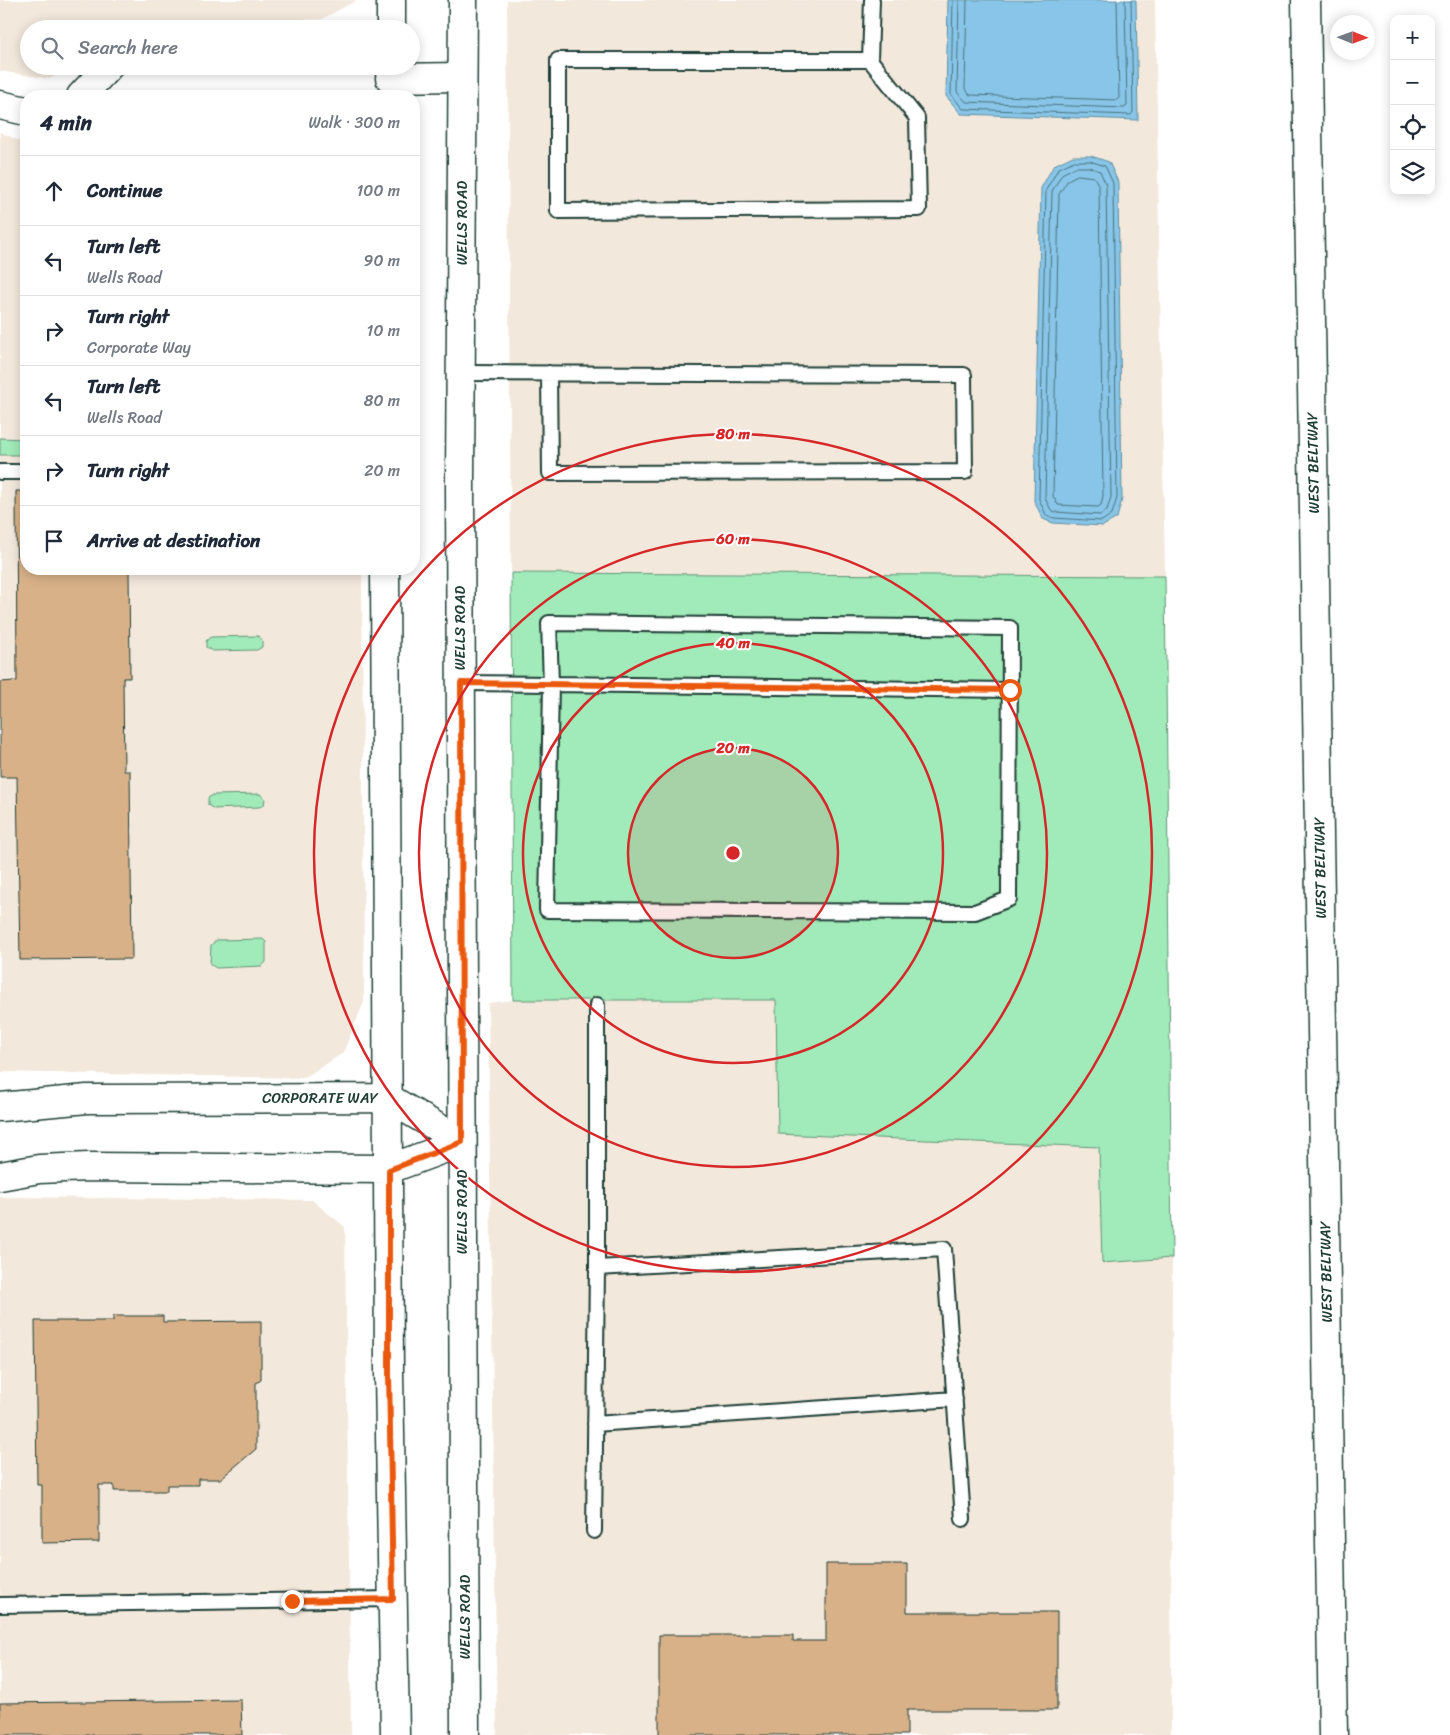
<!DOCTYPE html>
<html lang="en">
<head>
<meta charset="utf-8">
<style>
	body { margin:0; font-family:Sriracha,sans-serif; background:#f2f2f3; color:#1f2937 }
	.controls { position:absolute; right:15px; top:15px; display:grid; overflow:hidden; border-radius:10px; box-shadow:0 2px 12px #0003 }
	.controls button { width:45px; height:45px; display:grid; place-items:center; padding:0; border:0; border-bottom:1px solid #e0e1e3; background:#fff; color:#1f2937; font:25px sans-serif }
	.compass { position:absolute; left:1330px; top:15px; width:45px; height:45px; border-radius:50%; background:#fff; box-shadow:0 2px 12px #0003; rotate:91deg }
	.stop { position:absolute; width:15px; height:15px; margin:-11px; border:4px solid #ea580c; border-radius:50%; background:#fff }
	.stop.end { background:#ea580c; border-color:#fff; box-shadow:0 1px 5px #0008 }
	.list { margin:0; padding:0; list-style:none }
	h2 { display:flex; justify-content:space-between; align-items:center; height:65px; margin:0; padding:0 20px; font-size:21px }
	h2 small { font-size:16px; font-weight:400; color:#747a83 }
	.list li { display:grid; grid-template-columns:32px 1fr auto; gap:15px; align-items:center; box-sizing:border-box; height:70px; padding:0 20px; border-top:1px solid #e0e1e3 }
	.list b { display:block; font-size:19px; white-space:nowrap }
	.list p { margin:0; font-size:16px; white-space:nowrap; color:#747a83 }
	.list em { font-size:16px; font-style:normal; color:#747a83 }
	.icon { flex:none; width:28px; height:28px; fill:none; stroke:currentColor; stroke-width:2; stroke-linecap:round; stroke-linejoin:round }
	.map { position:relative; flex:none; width:1450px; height:1735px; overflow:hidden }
	.search { position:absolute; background:#fff; box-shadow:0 2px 12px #0003; left:20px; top:20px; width:400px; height:55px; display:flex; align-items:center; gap:12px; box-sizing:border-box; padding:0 18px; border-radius:28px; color:#747a83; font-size:19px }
	.panel { position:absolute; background:#fff; box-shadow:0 2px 12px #0003; left:20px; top:90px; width:400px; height:485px; border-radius:20px }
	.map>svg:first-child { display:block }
	.built { fill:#f3e8dc }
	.green { fill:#a1eab9; stroke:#609476 }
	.water { fill:#88c5e8; stroke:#5e8fa0 }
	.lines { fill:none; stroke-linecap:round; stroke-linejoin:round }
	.shore { stroke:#49737c; stroke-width:1 }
	.building { fill:#d8b189; stroke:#1f3d34 }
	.lane-casing { stroke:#1f3d34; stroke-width:18 }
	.street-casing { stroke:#1f3d34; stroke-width:31 }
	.secondary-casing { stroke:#1f3d34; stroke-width:31 }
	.highway-casing { stroke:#1f3d34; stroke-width:31 }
	.lane { stroke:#fff; stroke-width:14 }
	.street { stroke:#fff; stroke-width:28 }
	.secondary { stroke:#fff; stroke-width:28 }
	.highway { stroke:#fff; stroke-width:28 }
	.route { stroke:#ea580c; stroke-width:6 }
	.ring { fill:none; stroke:#d62828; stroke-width:2.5 }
	.labels { text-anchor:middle; stroke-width:4; stroke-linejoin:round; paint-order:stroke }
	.street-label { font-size:15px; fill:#1f3d34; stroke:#fff }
	.centre { fill:#d62828; stroke:#fff; stroke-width:2.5 }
	.ring-label { font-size:15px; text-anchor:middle; font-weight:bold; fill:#d62828; stroke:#fff; stroke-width:4; stroke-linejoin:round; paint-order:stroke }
</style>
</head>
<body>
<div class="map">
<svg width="1450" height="1735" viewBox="0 0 1450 1735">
	<rect width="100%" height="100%" fill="#fff"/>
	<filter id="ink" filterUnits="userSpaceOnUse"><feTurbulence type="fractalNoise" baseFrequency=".02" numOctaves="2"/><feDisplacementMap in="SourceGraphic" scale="10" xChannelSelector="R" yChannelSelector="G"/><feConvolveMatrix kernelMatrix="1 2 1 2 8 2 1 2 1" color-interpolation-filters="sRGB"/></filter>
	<g filter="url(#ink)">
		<path class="built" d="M0 0H357L322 19 131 24 124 29H29V66H69L50 79 0 71Z
			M507 0H1155L1165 576 511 573Z
			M0 132 26 144V569H362L364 1002 343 1053 304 1078 0 1072Z
			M513 1000H776L778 1134 1099 1147 1102 1262 1172 1258 1171 1735H497L488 1003Z
			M0 1197 312 1200 345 1227 351 1735H0Z"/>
		<path class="green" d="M0 438 26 439V455H0Z
			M511 573 1165 576 1172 1258 1102 1263 1099 1147 778 1134 776 1000H513Z
			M258 636 262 641V647L257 650 212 651 206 647V641L211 637Z
			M260 794 265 798 264 805 259 807 214 809 208 805V798L213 795Z
			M263 939 266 942V962L262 966 216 968 210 964 211 945 217 940Z"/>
		<path class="water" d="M948 0H1136L1138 120 961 114 946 96Z
			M1073 156H1091L1109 162 1118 182 1122 499 1117 518 1103 526 1053 523 1043 519 1034 501 1041 188 1054 165Z"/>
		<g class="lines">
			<path class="shore" d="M953 0 951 94 963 109 1131 115 1133 112 1131 0
				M959 0 957 92 966 102 1124 108 1127 106 1125 0
				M967 0 965 89 970 95 1117 100 1119 98 1117 0
				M1074 161H1090L1105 166 1113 183 1117 498 1112 514 1102 521 1054 518 1046 515 1039 499 1046 190 1058 169Z
				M1076 167H1089L1100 171 1106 185 1111 497 1107 510 1100 515 1055 512 1051 510 1045 498 1052 191 1062 174Z
				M1078 175 1094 177 1099 186 1103 496 1101 505 1098 507 1058 505 1053 496 1059 194 1068 180Z"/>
		</g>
		<path class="building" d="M16 491H26V569H129L130 678H123L124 771H130L132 959 20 960 17 777H0V682L17 681Z
			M113 1316H163V1322L261 1321V1380L256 1383V1449L220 1479H198V1485H167V1491H114V1485H99V1542L42 1543V1485H37L35 1321H113Z
			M826 1564H907V1612H1057V1710H907V1735H659V1635H793V1641H826Z
			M241 1700 242 1735H0V1703Z"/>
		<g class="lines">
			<g class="lane-casing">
				<path id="lane" d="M870 60H558V211L919 209 917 118 870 60 872 0
					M461 373 964 375 965 472 550 473 549 373
					M0 472H26
					M461 683 551 684 547 910 975 912 1009 899 1010 628 549 623 551 684 1010 690
					M597 1005V1268L944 1249 963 1519
					M595 1424 955 1399
					M594 1531 597 1268
					M0 1605 393 1599"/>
			</g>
			<g class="street-casing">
				<path id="street" d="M81 96 109 66
					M0 105 26 111"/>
			</g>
			<g class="secondary-casing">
				<path id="secondary" d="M463 0 460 483 465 1735
					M391 29V0
					M390 78 462 77
					M385 569 389 1373 395 1735
					M0 1107 87 1099 388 1098 462 1142
					M0 1176 39 1169 89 1167 389 1169 462 1142"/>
			</g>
			<g class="highway-casing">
				<path id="highway" d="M1306 0 1333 1735"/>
			</g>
			<use href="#lane" class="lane"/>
			<use href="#street" class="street"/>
			<use href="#secondary" class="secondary"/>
			<use href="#highway" class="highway"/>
		</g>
	</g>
	<g class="lines" filter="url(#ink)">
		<path class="route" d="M292 1601 393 1599 389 1373V1170L462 1142 461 683 1010 690"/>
	</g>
	<circle cx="733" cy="853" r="105" fill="#d62828" fill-opacity=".12"/>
	<g class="ring">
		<circle cx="733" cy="853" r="105"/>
		<circle cx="733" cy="853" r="210"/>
		<circle cx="733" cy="853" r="314"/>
		<circle cx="733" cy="853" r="419"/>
	</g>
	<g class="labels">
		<g class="street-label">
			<text transform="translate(462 223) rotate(-90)" y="5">WELLS ROAD</text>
			<text transform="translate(1313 463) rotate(-91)" y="5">WEST BELTWAY</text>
			<text transform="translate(460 628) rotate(-90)" y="5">WELLS ROAD</text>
			<text transform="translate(1320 868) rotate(-91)" y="5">WEST BELTWAY</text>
			<text x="320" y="1103">CORPORATE WAY</text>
			<text transform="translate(462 1212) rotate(-90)" y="5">WELLS ROAD</text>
			<text transform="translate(1326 1272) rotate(-91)" y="5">WEST BELTWAY</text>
			<text transform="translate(465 1617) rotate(-90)" y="5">WELLS ROAD</text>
		</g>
	</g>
	<circle cx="733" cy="853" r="8" class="centre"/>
	<g class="ring-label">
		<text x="733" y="439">80 m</text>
		<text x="733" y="544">60 m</text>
		<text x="733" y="648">40 m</text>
		<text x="733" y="753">20 m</text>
	</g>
</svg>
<div class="controls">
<button>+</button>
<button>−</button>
<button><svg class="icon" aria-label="locate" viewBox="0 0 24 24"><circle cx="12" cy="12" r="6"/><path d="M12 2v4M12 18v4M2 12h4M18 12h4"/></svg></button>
<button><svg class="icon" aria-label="layers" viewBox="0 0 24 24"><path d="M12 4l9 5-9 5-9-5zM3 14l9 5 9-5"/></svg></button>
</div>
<svg class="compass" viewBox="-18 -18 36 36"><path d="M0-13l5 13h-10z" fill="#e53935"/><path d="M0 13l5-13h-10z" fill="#747a83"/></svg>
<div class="stop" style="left:1010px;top:690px"></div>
<div class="stop end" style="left:292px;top:1601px"></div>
<div class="search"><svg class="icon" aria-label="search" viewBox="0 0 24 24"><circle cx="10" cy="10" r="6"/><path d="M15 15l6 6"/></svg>Search here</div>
<section class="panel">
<h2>4 min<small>Walk · 300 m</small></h2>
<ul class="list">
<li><svg class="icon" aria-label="ahead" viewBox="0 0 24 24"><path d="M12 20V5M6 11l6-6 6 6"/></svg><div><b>Continue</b></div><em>100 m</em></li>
<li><svg class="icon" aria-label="left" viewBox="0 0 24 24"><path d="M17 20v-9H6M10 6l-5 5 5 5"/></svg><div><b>Turn left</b><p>Wells Road</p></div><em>90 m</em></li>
<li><svg class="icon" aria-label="right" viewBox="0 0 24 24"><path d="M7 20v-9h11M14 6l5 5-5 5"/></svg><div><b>Turn right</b><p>Corporate Way</p></div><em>10 m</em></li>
<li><svg class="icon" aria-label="left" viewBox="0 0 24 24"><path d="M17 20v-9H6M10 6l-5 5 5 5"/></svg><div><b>Turn left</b><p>Wells Road</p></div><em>80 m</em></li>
<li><svg class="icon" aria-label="right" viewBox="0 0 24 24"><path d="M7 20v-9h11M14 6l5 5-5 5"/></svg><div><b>Turn right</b></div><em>20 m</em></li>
<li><svg class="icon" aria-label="arrive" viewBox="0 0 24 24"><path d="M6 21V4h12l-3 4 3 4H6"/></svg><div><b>Arrive at destination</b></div></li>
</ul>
</section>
</div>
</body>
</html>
